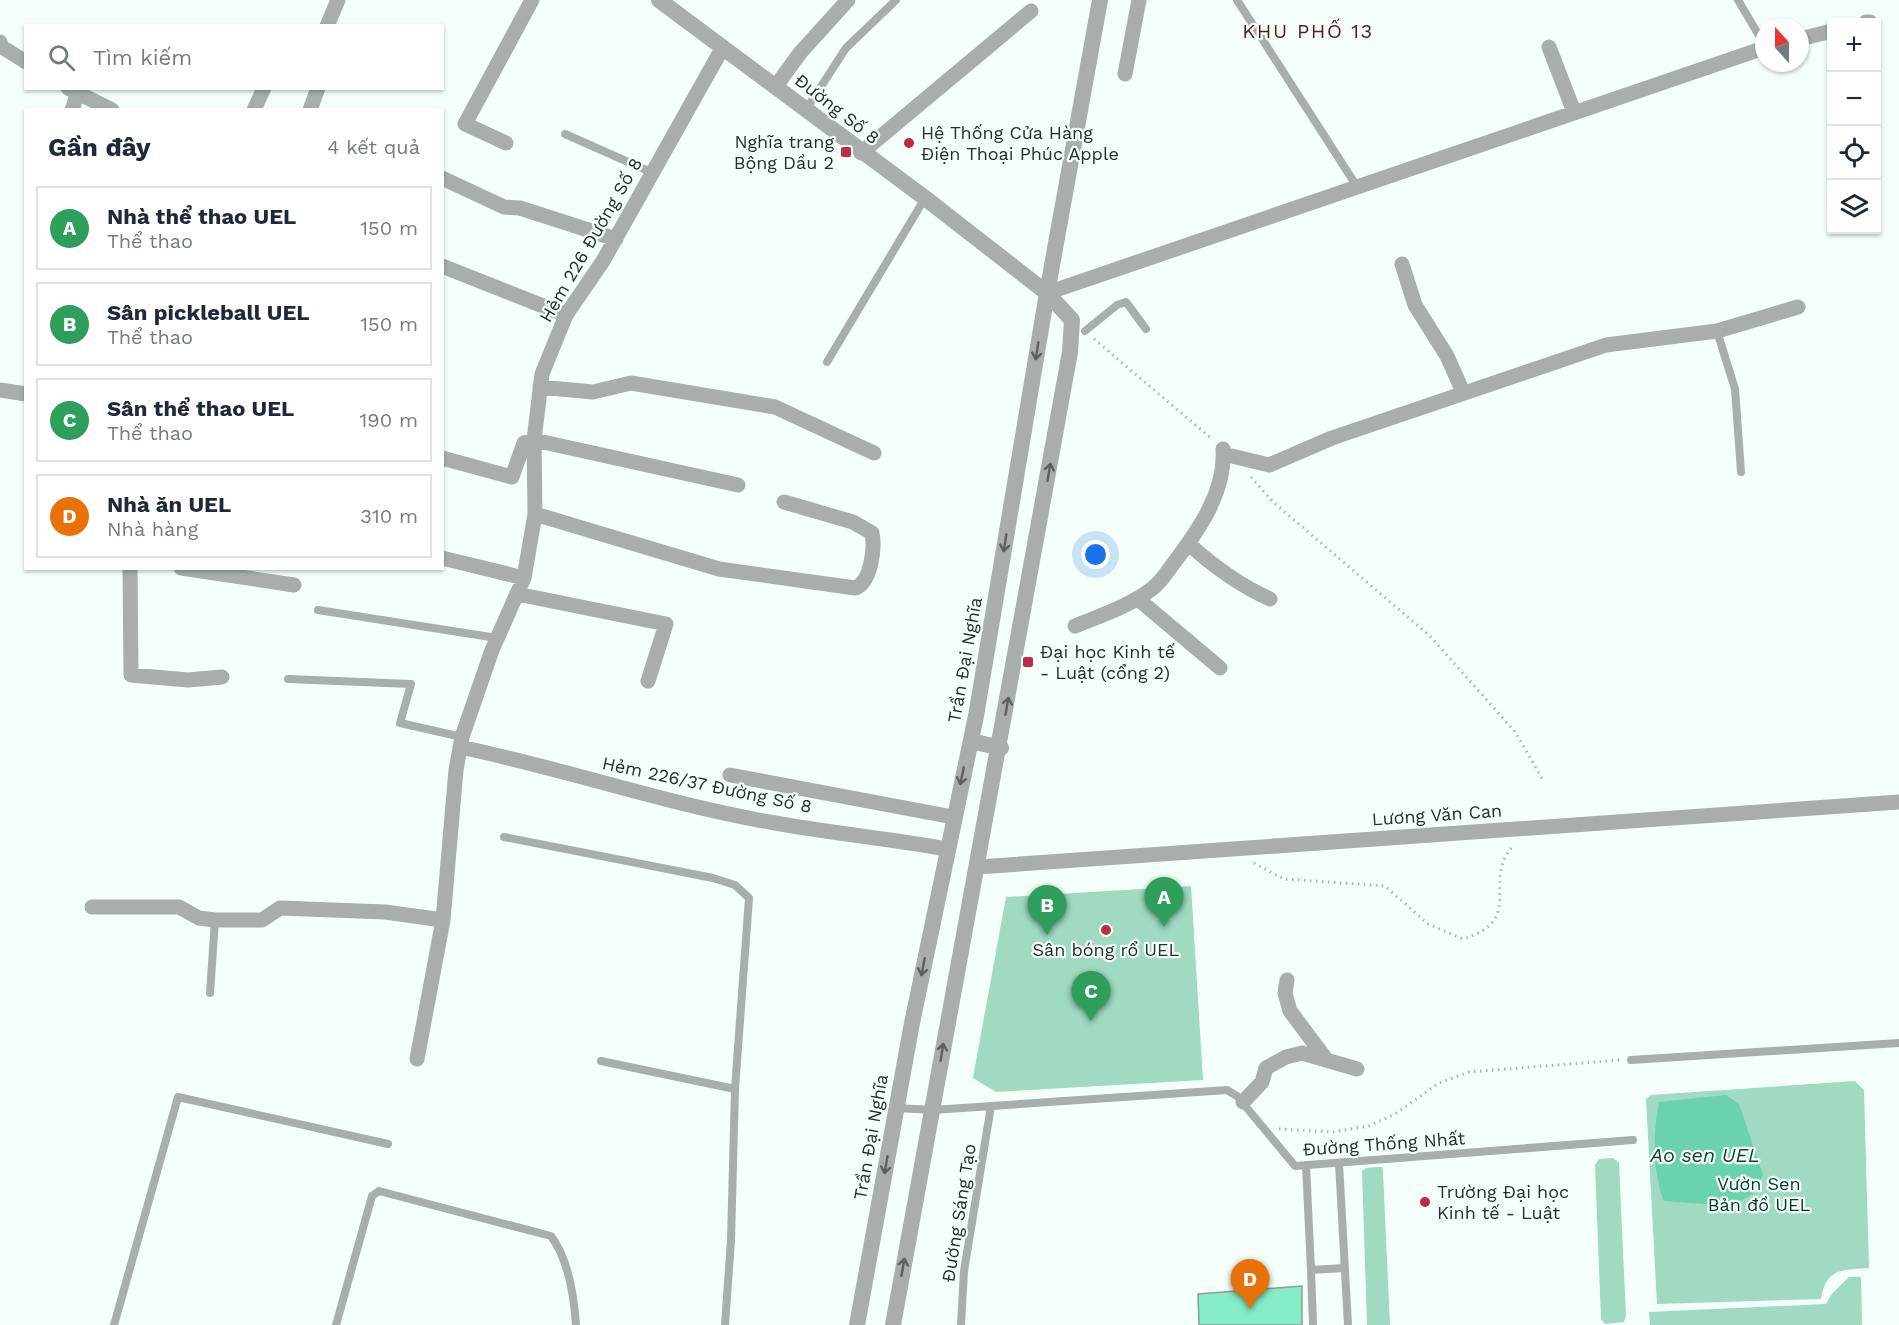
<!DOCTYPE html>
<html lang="vi">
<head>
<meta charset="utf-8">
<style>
	body { margin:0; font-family:"Work Sans",sans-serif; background:#f2f2f3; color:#1f2937 }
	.controls { position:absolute; right:18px; top:18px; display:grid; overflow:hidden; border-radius:0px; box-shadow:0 2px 4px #0004 }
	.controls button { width:54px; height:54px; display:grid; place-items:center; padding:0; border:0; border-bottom:2px solid #e0e1e3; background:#fff; color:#1f2937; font:30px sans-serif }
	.compass { position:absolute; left:1755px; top:18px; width:54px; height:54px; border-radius:50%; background:#fff; box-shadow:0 2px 4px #0004; rotate:339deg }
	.you { position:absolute; left:1096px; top:555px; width:21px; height:21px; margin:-15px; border:4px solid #fff; border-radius:50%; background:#1a73e8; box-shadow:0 0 0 9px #1a73e833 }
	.badge { display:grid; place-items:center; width:39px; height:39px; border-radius:50%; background:#2563eb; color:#fff; font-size:20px; font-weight:700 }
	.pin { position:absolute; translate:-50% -50px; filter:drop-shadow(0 2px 3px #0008) }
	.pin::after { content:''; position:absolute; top:32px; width:21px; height:18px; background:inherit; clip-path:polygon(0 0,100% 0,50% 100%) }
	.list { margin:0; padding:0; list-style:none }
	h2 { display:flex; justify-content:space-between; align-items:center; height:78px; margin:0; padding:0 24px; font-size:26px }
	h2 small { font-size:20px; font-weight:400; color:#747a83 }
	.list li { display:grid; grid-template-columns:39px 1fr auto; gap:18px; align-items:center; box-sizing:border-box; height:84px; margin:0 12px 12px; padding:0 12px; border:2px solid #e0e1e3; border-radius:0px }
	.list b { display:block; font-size:22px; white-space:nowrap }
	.list p { margin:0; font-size:20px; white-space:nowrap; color:#747a83 }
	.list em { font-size:20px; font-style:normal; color:#747a83 }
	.icon { flex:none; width:33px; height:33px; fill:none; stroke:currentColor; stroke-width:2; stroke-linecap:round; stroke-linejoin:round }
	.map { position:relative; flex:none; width:1899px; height:1325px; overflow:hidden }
	.search { position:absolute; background:#fff; box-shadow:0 2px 4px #0004; left:24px; top:24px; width:420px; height:66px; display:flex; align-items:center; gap:15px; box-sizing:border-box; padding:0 21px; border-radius:0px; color:#747a83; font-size:22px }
	.panel { position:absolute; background:#fff; box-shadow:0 2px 4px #0004; left:24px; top:108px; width:420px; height:462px; border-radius:0px }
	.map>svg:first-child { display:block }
	.green { fill:#9fdac1 }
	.water { fill:#6ad3ac }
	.building { fill:#85edc5; stroke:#8d9e96; stroke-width:1.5 }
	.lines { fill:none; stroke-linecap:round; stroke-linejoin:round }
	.path { stroke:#a8b2ae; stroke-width:3; stroke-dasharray:1.5 4.5; stroke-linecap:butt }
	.service { stroke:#a7aeab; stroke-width:8 }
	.minor { stroke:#a7aeab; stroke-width:15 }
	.tertiary { stroke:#a7aeab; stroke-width:16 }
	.oneway { stroke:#5a615e }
	.poi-dot { fill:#bd2c45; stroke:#f4fffa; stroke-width:2 }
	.labels { text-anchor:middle; stroke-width:4.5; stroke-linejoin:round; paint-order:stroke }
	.street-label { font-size:18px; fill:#262d2a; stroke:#f4fffa }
	.poi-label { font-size:18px; fill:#262d2a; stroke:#f4fffa; text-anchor:start }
	.park-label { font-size:18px; fill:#053727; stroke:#f4fffa }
	.neighbourhood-label { font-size:20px; letter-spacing:1.5px; fill:#5d1822; stroke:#f4fffa }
	.water-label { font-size:20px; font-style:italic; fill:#144232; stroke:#f4fffa }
</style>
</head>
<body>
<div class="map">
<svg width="1899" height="1325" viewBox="0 0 1899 1325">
	<rect width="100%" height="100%" fill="#f4fffa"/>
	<path class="green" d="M1191 886 1203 1080 996 1092 973 1078 1006 897Z
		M1855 1081 1864 1090 1869 1268C1842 1270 1826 1268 1821 1299L1657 1304 1646 1099 1651 1095Z
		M1613 1158 1619 1163 1626 1316 1624 1322 1605 1324 1601 1319 1595 1165 1599 1159Z
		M1377 1167H1382L1383 1172 1390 1325H1367L1362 1171 1366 1168Z
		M1849 1277H1861L1862 1325H1650L1649 1312 1826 1304 1831 1295Z"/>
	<path class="water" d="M1726 1095 1739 1104 1763 1175 1753 1194 1731 1206 1664 1201C1652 1172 1653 1132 1659 1102Z"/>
	<path class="building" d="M1302 1286V1325H1199L1198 1294Z"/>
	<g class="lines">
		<path class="path" d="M1094 339 1212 439
			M1251 477 1273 502 1430 636 1516 733 1544 782
			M1254 863 1284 879 1385 886 1428 924 1463 939C1527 920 1480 880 1514 845
			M1279 1129 1333 1132 1369 1126 1395 1114 1439 1083 1469 1072 1620 1060"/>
		<path class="service" d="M1237 0 1356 185
			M1738 0 1764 44
			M807 108 846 48 896 0
			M565 134 653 173
			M1085 331 1117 305 1126 302 1146 329
			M1717 331 1735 389 1741 472
			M827 362 925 198
			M318 610 497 638
			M288 679 411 684 400 723 462 737
			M504 837 713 878 735 885 749 898 735 1089 731 1240 725 1325
			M210 993 215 920
			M1631 1060 1899 1043
			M601 1061 735 1089
			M896 1108 933 1110 1227 1090 1237 1096 1295 1166 1633 1140
			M1339 1163 1348 1325
			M1306 1165 1311 1270
			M114 1325 178 1097 388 1144
			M336 1325 372 1196 379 1191 551 1236C569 1260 574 1296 576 1325
			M961 1325 964 1271 991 1106
			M1313 1325 1311 1270 1344 1268"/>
		<path class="minor" d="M1866 22H1870
			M327 26 338 0
			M1800 39 1832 31
			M0 42 2 47 26 62
			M1549 47 1574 112
			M1125 74 1139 0
			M776 86 800 53 848 0
			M68 88 112 110
			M72 110 77 95
			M254 110 264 88
			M310 110 318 88
			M506 143 465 124 532 0
			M861 153 1031 11
			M442 178 504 207 520 208 616 239
			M1402 264 1415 305 1447 356 1463 392
			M442 266 566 315
			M1047 293 1764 48
			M540 387 593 392 631 383 775 407 874 453
			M0 390 26 394
			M1232 456 1269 465 1332 438 1606 345 1717 331 1798 307
			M442 458 512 477 524 443 534 440 738 485
			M535 514 719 569 855 588C871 583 875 548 872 533L853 522 784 502
			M1189 544C1214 567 1239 585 1270 599
			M442 558 524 578
			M130 568 131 675 188 680 222 677
			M181 568 294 585
			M517 594 666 624 648 681
			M1138 599 1220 668
			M1075 626C1102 615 1130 606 1153 588 1161 582 1167 572 1173 564 1198 531 1226 492 1223 449
			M460 747C566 769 669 805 775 823 832 833 890 839 947 849
			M730 775 953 817
			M978 867 1899 802
			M92 907H179L199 918 215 920H262L280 908 385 912 443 920
			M1287 980 1285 993 1290 1011 1326 1059
			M417 1059 443 920 456 770 462 737 492 650 524 578 535 514 534 440 542 374 566 315 603 261 723 47
			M1243 1102 1262 1082 1266 1068 1286 1057 1302 1053 1357 1069"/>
		<path class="tertiary" d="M659 0 925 198 1047 293 1072 320 1070 352C1012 677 952 1001 893 1325
			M971 741 1001 748
			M857 1325 912 1023 976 716 1047 293 1100 0"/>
	</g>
	<defs><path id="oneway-shaft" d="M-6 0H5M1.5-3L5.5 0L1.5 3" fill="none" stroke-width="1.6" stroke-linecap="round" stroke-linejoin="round" transform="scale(1.5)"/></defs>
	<g class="oneway">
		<use href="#oneway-shaft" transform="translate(1037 351) rotate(99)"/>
		<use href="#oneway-shaft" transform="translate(1049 472) rotate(-80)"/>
		<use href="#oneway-shaft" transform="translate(1005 543) rotate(99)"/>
		<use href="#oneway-shaft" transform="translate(1007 706) rotate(-80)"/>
		<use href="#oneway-shaft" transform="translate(962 776) rotate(102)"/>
		<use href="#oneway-shaft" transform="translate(923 967) rotate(101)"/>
		<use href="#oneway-shaft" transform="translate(942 1052) rotate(-81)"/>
		<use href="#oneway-shaft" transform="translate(886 1165) rotate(100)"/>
		<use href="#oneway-shaft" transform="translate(903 1267) rotate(-80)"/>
	</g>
	<g class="poi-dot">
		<circle cx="909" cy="143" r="6"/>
		<rect x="840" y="146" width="12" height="12" rx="3"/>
		<rect x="1022" y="656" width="12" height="12" rx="3"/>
		<circle cx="1106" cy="930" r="6"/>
		<circle cx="1425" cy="1202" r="6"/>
	</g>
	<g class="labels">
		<g class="street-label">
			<text transform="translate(837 109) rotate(38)" y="6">Đường Số 8</text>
			<text transform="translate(591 240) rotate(-60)" y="6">Hẻm 226 Đường Số 8</text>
			<text transform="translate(965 660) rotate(-80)" y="6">Trần Đại Nghĩa</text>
			<text transform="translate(707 785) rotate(12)" y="6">Hẻm 226/37 Đường Số 8</text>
			<text transform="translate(1437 815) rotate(-4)" y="6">Lương Văn Can</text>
			<text transform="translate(871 1137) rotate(-80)" y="6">Trần Đại Nghĩa</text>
			<text transform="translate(1384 1144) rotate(-4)" y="6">Đường Thống Nhất</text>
			<text transform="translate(959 1213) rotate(-81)" y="6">Đường Sáng Tạo</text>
		</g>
		<g class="poi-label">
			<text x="921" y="139">Hệ Thống Cửa Hàng<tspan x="921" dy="21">Điện Thoại Phúc Apple</tspan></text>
			<text x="834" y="148" text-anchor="end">Nghĩa trang<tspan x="834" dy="21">Bộng Dầu 2</tspan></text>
			<text x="1040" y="658">Đại học Kinh tế<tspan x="1040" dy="21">- Luật (cổng 2)</tspan></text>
			<text x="1106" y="956" text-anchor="middle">Sân bóng rổ UEL</text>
			<text x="1437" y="1198">Trường Đại học<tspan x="1437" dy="21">Kinh tế - Luật</tspan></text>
		</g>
		<g class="park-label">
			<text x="1759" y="1190">Vườn Sen<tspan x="1759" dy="21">Bản đồ UEL</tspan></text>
		</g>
		<g class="neighbourhood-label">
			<text x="1308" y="38">KHU PHỐ 13</text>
		</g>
		<g class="water-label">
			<text x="1705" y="1162">Ao sen UEL</text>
		</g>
	</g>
</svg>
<div class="controls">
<button>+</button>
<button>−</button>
<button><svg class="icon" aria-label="locate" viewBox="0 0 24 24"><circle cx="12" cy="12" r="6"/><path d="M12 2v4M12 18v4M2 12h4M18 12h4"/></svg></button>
<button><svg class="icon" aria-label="layers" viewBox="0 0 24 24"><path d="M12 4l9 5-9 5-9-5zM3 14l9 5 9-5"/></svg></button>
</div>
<svg class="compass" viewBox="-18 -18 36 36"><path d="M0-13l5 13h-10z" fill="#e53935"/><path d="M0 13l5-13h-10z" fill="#747a83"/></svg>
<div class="you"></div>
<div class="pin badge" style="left:1164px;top:927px;background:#2e9e5b">A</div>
<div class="pin badge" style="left:1047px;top:935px;background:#2e9e5b">B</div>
<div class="pin badge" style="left:1091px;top:1021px;background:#2e9e5b">C</div>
<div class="pin badge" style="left:1250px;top:1309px;background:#e8710a">D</div>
<div class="search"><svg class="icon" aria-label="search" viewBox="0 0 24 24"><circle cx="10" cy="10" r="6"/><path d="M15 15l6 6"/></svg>Tìm kiếm</div>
<section class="panel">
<h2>Gần đây<small>4 kết quả</small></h2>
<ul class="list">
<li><span class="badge" style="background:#2e9e5b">A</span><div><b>Nhà thể thao UEL</b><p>Thể thao</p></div><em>150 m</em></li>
<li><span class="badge" style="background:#2e9e5b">B</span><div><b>Sân pickleball UEL</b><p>Thể thao</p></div><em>150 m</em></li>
<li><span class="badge" style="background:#2e9e5b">C</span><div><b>Sân thể thao UEL</b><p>Thể thao</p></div><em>190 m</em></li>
<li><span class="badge" style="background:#e8710a">D</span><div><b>Nhà ăn UEL</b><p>Nhà hàng</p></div><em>310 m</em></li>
</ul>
</section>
</div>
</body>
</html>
